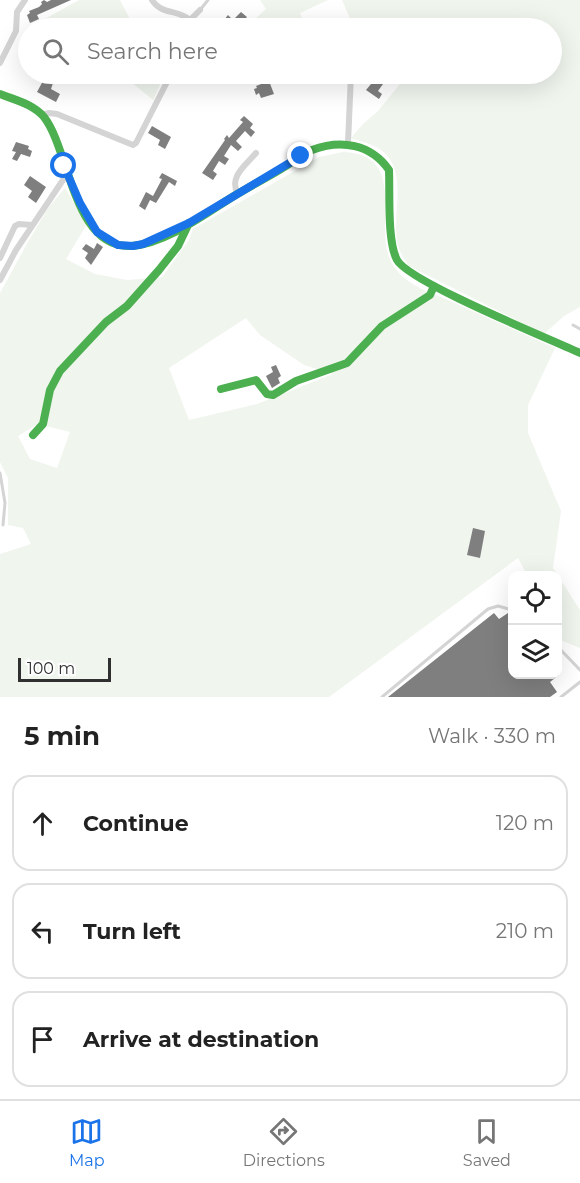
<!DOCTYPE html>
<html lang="en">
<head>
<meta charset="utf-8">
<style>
	body { margin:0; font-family:Montserrat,sans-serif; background:#f6f6f6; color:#222 }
	.controls { position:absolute; right:18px; bottom:18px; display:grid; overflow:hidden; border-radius:12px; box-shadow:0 6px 24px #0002 }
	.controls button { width:54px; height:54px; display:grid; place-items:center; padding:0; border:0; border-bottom:2px solid #e0e0e0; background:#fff; color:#222; font:30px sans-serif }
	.scale { position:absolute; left:18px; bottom:15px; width:93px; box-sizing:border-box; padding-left:6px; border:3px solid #303030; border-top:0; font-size:16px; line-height:21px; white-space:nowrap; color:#303030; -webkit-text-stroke:4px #fff; paint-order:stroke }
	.stop { position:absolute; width:18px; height:18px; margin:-14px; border:4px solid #1a73e8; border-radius:50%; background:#fff }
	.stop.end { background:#1a73e8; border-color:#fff; box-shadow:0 2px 6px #0008 }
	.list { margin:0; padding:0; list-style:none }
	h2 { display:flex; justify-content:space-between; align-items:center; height:78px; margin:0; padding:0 24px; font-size:26px }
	h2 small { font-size:20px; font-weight:400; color:#767676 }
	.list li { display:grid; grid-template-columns:39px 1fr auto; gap:18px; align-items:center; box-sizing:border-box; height:96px; margin:0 12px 12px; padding:0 12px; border:2px solid #e0e0e0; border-radius:18px }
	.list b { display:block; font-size:22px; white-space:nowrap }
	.list em { font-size:20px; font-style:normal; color:#767676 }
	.icon { flex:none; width:33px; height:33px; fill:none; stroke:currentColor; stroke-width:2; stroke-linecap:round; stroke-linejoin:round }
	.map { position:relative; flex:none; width:580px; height:697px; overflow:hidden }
	.search { position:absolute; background:#fff; box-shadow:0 6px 24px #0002; left:18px; right:18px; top:18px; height:66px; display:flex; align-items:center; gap:15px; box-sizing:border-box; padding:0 21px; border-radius:33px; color:#767676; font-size:22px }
	.sheet { height:402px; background:#fff }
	nav { display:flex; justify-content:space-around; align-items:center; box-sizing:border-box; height:84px; border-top:2px solid #e0e0e0; background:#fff; font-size:16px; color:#767676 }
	nav a { display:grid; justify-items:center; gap:3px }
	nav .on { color:#1a73e8 }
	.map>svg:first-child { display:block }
	.green { fill:#f0f5ee; fill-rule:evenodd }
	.building { fill:#7f7f7f }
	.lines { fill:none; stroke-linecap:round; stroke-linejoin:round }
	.lane { stroke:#d4d4d4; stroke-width:3 }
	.street { stroke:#d4d4d4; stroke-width:6 }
	.fast { stroke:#4caf50; stroke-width:8 }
	.route { stroke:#1a73e8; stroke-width:8 }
</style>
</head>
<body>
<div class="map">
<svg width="580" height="697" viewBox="0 0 580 697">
	<rect width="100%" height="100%" fill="#fff"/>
	<path class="green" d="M79 0H120L132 23 130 28H33L32 26Z
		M260 0H328L300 13 306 28H245L266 9Z
		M342 0H580V307L564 316 544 334 409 266C403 258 399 251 397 241 392 210 411 163 374 146 367 142 359 141 351 138L363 124 378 111 408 74H552V28H354Z
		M121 74H165L153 100Z
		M343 152C410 155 372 224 391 262 393 266 398 272 402 276 416 289 437 295 455 303 488 318 521 333 555 348L528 405V433L561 511 553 568 580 610V648L558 639V576L527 575 518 558 329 697H0V554L31 544 23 528 8 525V478L0 462V293L28 242 48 208 65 188 87 224 66 259 95 274 127 280 162 277 189 240 193 229 319 157ZM246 318 260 335 304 365 333 374 257 404 189 420 169 368ZM38 424 70 432 57 468 30 459 18 436Z"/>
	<path class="building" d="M44 0 47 2 51 0H71L37 15 39 19 30 23 27 15 30 13 29 11 39 7 42 4 41 2Z
		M241 12 247 17 239 26 242 28H233L224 20 228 15 233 20Z
		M374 74H383L378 80 383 84 378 91 382 94 379 99 366 90 371 84 368 82Z
		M44 79 53 83 51 89 60 94 56 102 37 92Z
		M269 81 274 94 261 98 259 93 256 95 254 89 257 88 256 86Z
		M244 116 253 124 250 128 255 132 251 137 245 131 236 141 242 147 238 151 231 145 224 156 229 159 225 165 219 161 213 171 217 174 213 180 202 173 225 140 224 139 227 135 229 138 243 122 240 120Z
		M152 126 171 137 165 149 158 145 160 140 148 133Z
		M16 142 29 146 28 149 32 151 30 157 21 154 17 161 12 159 16 152 12 151Z
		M162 173 177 181 175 186 169 182 156 203 150 200 145 210 139 206 146 192 153 196 162 179 159 178Z
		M30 176 46 187 36 203 28 197 32 191 24 185Z
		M97 243 103 247 91 265 85 258 88 253 82 249 86 244 94 249Z
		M276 365 281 376 278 378 280 383 272 388 266 376 273 372 271 367Z
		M473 528 485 531 480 558 467 555Z
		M494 613 499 619 508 613 513 619V675H559L550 682 557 692 550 697H388Z"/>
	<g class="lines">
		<path class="lane" d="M200 10 208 0
			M573 325 580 329
			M0 473 5 503 3 525
			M558 647 580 670
			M382 697 488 609 498 606 512 610
			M561 697 580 682"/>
		<path class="street" d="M152 0C161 15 178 9 190 20L188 28
			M190 20 200 10
			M0 63 16 31 17 12 25 0
			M42 115 49 113 57 114 133 145 136 143 171 74
			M348 143 351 74
			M238 194C228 177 246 165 256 153
			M0 258 15 226 19 224 32 225
			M0 280 16 250 67 174"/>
		<path class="fast" d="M0 94C15 100 33 104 44 117 70 150 73 249 131 246 165 244 205 214 234 196 249 187 266 178 281 169 292 163 300 154 312 150 341 139 371 144 389 170 390 193 387 241 397 260 409 282 550 339 580 353
			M221 389 256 380 267 394 273 395 296 381 347 363 382 326 430 295 434 286
			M33 435 43 424 50 390 60 371 106 322 127 306 159 270 178 246 189 223"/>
	</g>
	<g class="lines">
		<path class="route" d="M64 166 80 203 97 232 118 245 133 246 143 244 189 223 301 156"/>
	</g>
</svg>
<div class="controls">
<button><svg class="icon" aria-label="locate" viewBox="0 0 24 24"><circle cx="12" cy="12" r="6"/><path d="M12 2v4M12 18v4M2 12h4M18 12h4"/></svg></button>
<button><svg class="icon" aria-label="layers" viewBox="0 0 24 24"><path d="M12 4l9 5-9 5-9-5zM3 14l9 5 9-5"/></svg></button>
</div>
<div class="scale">100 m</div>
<div class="stop" style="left:64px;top:166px"></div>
<div class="stop end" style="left:301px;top:156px"></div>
<div class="search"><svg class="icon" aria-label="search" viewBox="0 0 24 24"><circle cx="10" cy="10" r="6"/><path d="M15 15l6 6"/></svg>Search here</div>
</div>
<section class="sheet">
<h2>5 min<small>Walk · 330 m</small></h2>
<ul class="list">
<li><svg class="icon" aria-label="ahead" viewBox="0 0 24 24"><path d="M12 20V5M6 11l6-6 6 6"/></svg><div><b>Continue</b></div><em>120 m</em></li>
<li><svg class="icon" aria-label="left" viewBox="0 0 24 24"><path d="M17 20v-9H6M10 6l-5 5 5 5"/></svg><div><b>Turn left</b></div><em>210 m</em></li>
<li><svg class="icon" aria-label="arrive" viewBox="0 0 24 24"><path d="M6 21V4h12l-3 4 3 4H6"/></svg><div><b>Arrive at destination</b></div></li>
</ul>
</section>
<nav>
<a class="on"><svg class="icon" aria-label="map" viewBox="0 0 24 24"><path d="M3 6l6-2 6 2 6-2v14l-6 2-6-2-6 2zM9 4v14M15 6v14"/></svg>Map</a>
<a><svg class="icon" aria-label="directions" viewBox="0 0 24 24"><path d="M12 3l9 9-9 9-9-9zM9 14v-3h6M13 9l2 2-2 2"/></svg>Directions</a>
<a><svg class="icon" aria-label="saved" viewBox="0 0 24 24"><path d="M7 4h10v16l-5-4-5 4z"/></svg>Saved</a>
</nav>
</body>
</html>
